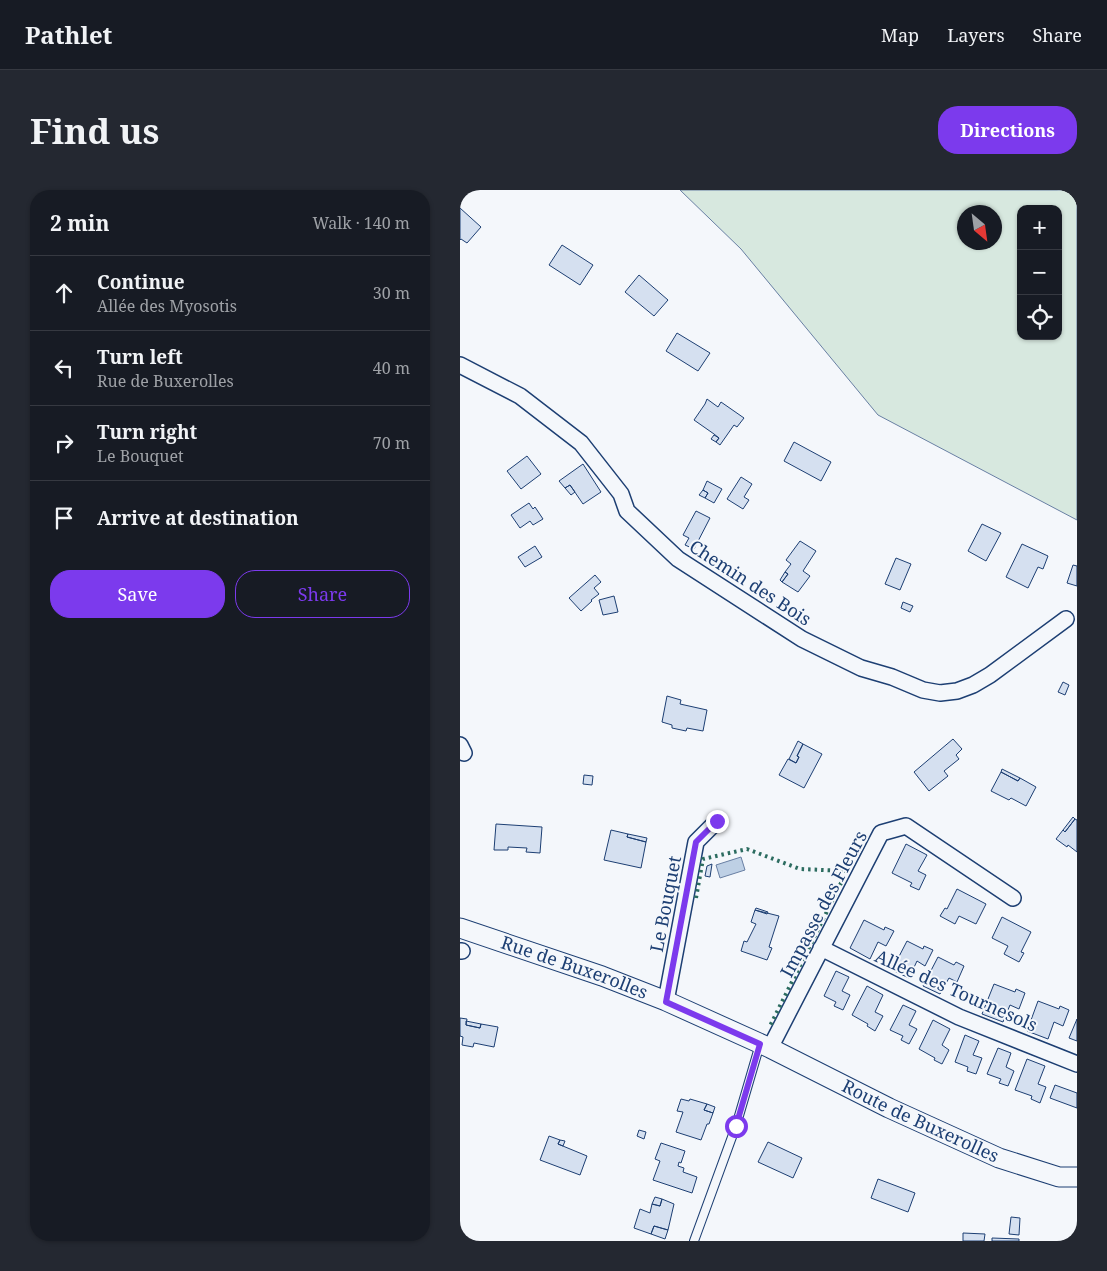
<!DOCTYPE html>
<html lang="en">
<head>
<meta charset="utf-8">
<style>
	body { margin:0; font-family:"Noto Serif",serif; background:#242831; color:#f1f3f6 }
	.controls { position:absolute; right:15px; top:15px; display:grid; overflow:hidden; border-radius:10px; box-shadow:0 1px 4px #0004 }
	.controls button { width:45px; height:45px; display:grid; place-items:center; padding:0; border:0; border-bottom:1px solid #363941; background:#171b24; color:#f1f3f6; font:25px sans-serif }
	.compass { position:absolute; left:497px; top:15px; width:45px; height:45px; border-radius:50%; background:#171b24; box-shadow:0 1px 4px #0004; rotate:151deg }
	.stop { position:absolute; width:15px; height:15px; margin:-11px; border:4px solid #7c3aed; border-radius:50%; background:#fff }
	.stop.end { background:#7c3aed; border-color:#fff; box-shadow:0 1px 5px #0008 }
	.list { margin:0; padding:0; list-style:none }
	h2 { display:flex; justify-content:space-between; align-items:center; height:65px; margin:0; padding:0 20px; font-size:21px }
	h2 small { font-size:16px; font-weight:400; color:#9ea1a6 }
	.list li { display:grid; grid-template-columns:32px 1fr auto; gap:15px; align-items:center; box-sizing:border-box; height:75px; padding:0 20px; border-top:1px solid #363941 }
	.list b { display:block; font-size:19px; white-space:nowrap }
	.list p { margin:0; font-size:16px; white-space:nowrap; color:#9ea1a6 }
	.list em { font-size:16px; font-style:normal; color:#9ea1a6 }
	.actions { display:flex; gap:10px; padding:15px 20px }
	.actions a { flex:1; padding:11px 0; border:1px solid #7c3aed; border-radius:20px; text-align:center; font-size:18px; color:#7c3aed }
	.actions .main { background:#7c3aed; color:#fff }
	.icon { flex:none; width:28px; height:28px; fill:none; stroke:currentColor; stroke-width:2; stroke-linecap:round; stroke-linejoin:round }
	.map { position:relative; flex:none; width:617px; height:1051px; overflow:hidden; border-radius:20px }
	header { display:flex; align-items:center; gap:30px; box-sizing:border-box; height:70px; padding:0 25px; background:#171b24; border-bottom:1px solid #363941 }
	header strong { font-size:24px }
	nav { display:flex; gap:28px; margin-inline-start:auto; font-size:18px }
	.intro { display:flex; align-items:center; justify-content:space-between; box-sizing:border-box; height:120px; padding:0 30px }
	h1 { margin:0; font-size:35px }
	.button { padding:12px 22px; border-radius:20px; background:#7c3aed; color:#fff; font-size:18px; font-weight:700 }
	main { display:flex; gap:30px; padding:0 30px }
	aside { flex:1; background:#171b24; border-radius:20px; box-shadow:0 1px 4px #0004 }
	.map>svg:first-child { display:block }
	.green { fill:#d7e8df; stroke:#687fa3; fill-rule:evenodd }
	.water { fill:#bed0e5; stroke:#687fa3 }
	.building { fill:#d5e0f0; stroke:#1d3f73 }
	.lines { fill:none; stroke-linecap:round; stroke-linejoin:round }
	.service-casing { stroke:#1d3f73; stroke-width:10 }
	.minor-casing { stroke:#1d3f73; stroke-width:18 }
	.tertiary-casing { stroke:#1d3f73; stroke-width:21 }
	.service { stroke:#f4f7fb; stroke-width:8 }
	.minor { stroke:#f4f7fb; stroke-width:15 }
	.tertiary { stroke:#f4f7fb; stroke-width:19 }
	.hedge { stroke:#2c6c60; stroke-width:4; stroke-dasharray:2.5 4; stroke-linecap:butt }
	.route { stroke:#7c3aed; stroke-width:6 }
	.labels { text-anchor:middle; stroke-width:4; stroke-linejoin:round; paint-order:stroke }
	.street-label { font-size:18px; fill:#1d3f73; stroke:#f4f7fb }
</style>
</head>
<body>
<header>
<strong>Pathlet</strong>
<nav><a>Map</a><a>Layers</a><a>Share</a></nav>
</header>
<div class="intro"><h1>Find us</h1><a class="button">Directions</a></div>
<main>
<aside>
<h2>2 min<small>Walk · 140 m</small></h2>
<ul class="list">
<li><svg class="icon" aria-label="ahead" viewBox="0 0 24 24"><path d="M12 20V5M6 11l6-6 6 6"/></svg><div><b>Continue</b><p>Allée des Myosotis</p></div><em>30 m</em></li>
<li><svg class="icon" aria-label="left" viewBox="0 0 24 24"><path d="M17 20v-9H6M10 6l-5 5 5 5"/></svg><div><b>Turn left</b><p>Rue de Buxerolles</p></div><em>40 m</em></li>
<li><svg class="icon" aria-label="right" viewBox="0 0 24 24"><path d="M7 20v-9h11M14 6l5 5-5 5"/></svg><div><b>Turn right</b><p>Le Bouquet</p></div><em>70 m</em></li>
<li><svg class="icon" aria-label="arrive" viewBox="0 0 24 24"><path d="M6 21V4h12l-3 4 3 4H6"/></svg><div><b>Arrive at destination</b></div></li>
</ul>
<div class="actions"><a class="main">Save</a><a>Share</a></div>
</aside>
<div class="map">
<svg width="617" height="1051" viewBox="0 0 617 1051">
	<rect width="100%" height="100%" fill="#f4f7fb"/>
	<path class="green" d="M220 0H617V330L418 225 281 59ZM561 19H598V146H561ZM504 22H534V52H504Z"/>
	<path class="water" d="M281 667 285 680 260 688 256 675Z"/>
	<path class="building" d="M0 18 21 37 7 53 1 49 0 50Z
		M102 55 133 75 120 95 89 75Z
		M179 85 208 110 194 126 165 102Z
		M217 143 250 163 238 181 206 161Z
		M247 209 258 217 261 212 284 228 277 237 274 235 260 255 256 252 259 248 254 244 234 230 245 214Z
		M254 245 259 248 256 252 251 249Z
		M334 252 371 272 361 291 324 271Z
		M67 266 81 284 61 299 47 281Z
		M123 274 141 302 123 314 110 295 105 298 99 291Z
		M281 287 292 294 284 307 289 310 283 319 267 309Z
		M247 291 262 299 254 313 245 308 248 303 243 300Z
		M110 295 115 302 111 305 105 298Z
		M243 300 248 303 245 308 239 305Z
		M69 313 73 319 75 317 83 329 73 335 70 331 60 338 51 325Z
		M236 321 250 328 234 359 225 355 229 348 223 345Z
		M522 334 541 343 526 371 508 361Z
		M340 351 356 361 343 381 350 386 338 402 322 392 328 384 325 382 331 374 326 370Z
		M562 354 588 366 583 379 578 377 568 398 546 387Z
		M75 356 82 367 65 377 58 367Z
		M436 368 451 374 440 400 425 394Z
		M613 375 617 376V396L607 393Z
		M325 382 328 384 322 392 320 390Z
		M135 385 141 392 134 398 139 404 131 410 132 411 121 421 109 408Z
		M154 406 158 422 143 425 139 410Z
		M443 412 453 416 450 422 441 418Z
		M603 492 609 495 605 505 598 502Z
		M207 506 221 510 220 514 247 520 243 541 227 538 226 541 212 538V535L202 532Z
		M493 549 502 559 496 565 499 569 484 581 488 586 469 601 454 582Z
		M338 551 343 554 337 566 339 567 336 573 329 569Z
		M343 554 362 564 344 598 319 585 328 569 336 573 339 567 337 566Z
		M542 579 560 588 558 591 541 582Z
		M541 582 558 591 560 588 576 597 566 616 551 608 549 610 531 601Z
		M124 585 133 586 132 595 123 594Z
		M613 627 615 629 605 642 603 640Z
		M615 629 617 630V662L608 655 607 657 596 649 603 640 605 642Z
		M36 634 82 637 80 663 66 662 67 658 48 657V660H34Z
		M151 640 168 644 167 647 186 652 181 678 144 670Z
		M168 644 187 648 186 652 167 647Z
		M446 654 467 665 458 681 466 685 459 700 450 696 452 693 432 683Z
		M252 674 250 687 245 686 247 676Z
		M497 699 526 714 516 734 499 726 495 734 480 726 485 718 487 719Z
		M296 718 308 722 307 724 295 720Z
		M295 720 319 726 309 757 312 758 307 770 281 761 284 751 287 752 296 734 291 732Z
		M542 727 571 742 561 762 564 763 559 772 544 764 548 756 532 748Z
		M404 730 424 740 425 737 434 741 426 756 418 752 410 769 390 758Z
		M447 751 463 759 464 756 473 760 465 776 457 771 449 788 432 780Z
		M478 767 494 775 496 772 504 776 497 792 489 788 480 804 463 796Z
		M376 781 389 787 382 801 390 805 383 820 374 816 376 812 364 806Z
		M534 794 555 802 556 799 565 803 559 819 550 815 543 832 522 824Z
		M407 796 423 805 415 822 423 826 415 841 407 836 408 834 392 825Z
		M578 811 599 819 600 816 609 820 603 836 594 832 588 849 567 841Z
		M443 815 456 821 449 835 457 839 449 854 441 850 443 846 430 840Z
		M0 828 7 829 6 835 20 838 21 834 38 837 34 857 14 853 13 857 2 855 3 847 0 846Z
		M617 829V851L609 848Z
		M473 830 490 839 482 855 489 860 482 874 474 870 475 868 459 859Z
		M6 831 21 834 20 838 6 835Z
		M505 845 519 851 513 865 522 868 516 884 507 881 508 877 495 872Z
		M538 858 551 863 546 877 554 881 548 896 539 893 541 889 527 884Z
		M567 869 585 876 578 894 586 897 580 913 571 909 572 906 555 900Z
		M595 895 617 903V918L590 908Z
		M221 909 229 911 230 909 247 914 244 920 253 923 249 934H247L241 950 216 942 223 922 217 921Z
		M247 914 255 917 253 923 244 920Z
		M179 940 186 942 184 949 177 946Z
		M89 946 100 950 98 954 127 966 120 985 80 970Z
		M100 950 105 951 103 956 98 954Z
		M308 952 342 968 333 988 298 972Z
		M201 953 225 961 221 973 219 972 218 976 224 978 223 982 237 987 232 1003 193 990 200 971 195 969Z
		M418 989 455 1003 448 1022 411 1008Z
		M195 1007 202 1009 200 1016 192 1014Z
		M202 1009 214 1014 208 1040 194 1036 191 1044 174 1038 180 1019 190 1023 192 1014 200 1016Z
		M551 1027 560 1028 559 1045 549 1044Z
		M194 1036 208 1040 205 1049 191 1044Z
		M503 1043 525 1044 524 1051H503Z
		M532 1048 559 1049V1051H532Z"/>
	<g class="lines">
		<g class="service-casing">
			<path id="service" d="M234 1051 276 936 300 854"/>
		</g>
		<g class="minor-casing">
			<path id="minor" d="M0 175 60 206 121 253 161 304 167 321 218 369 342 449 401 478 432 487 463 500 480 503 497 501 513 495 530 485 606 429
				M0 555 4 563
				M361 758 499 827 617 874
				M0 761H2
				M206 811 236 652 257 631
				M310 858 421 643 446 636 553 708"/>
		</g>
		<g class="tertiary-casing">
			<g id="tertiary">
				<path id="s1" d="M0 738 142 786 206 811 310 858 429 918 539 968 599 987H617"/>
			</g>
		</g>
		<use href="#service" class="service"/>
		<use href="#minor" class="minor"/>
		<use href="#tertiary" class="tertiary"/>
		<path class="hedge" d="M236 708 243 669 287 659 340 679 387 681 310 836"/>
	</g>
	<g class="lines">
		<path class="route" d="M257 631 236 652 206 812 300 854 276 936"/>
	</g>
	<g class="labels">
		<g class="street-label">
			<text transform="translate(290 393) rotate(33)" y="6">Chemin des Bois</text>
			<text transform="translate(206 714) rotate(-79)" y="6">Le Bouquet</text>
			<text transform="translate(364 714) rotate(-62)" y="6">Impasse des Fleurs</text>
			<text dy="6" stroke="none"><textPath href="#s1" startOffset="121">Rue de Buxerolles</textPath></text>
			<text transform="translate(496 801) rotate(24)" y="6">Allée des Tournesols</text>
			<text dy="6" stroke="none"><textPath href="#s1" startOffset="500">Route de Buxerolles</textPath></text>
		</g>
	</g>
</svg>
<div class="controls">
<button>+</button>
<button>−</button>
<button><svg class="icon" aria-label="locate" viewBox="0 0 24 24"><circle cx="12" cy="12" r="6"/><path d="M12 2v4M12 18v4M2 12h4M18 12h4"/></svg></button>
</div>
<svg class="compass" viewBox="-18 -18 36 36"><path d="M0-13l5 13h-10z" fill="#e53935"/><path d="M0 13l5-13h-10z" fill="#9ea1a6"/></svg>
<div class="stop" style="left:276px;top:936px"></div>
<div class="stop end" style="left:257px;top:631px"></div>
</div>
</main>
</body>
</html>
